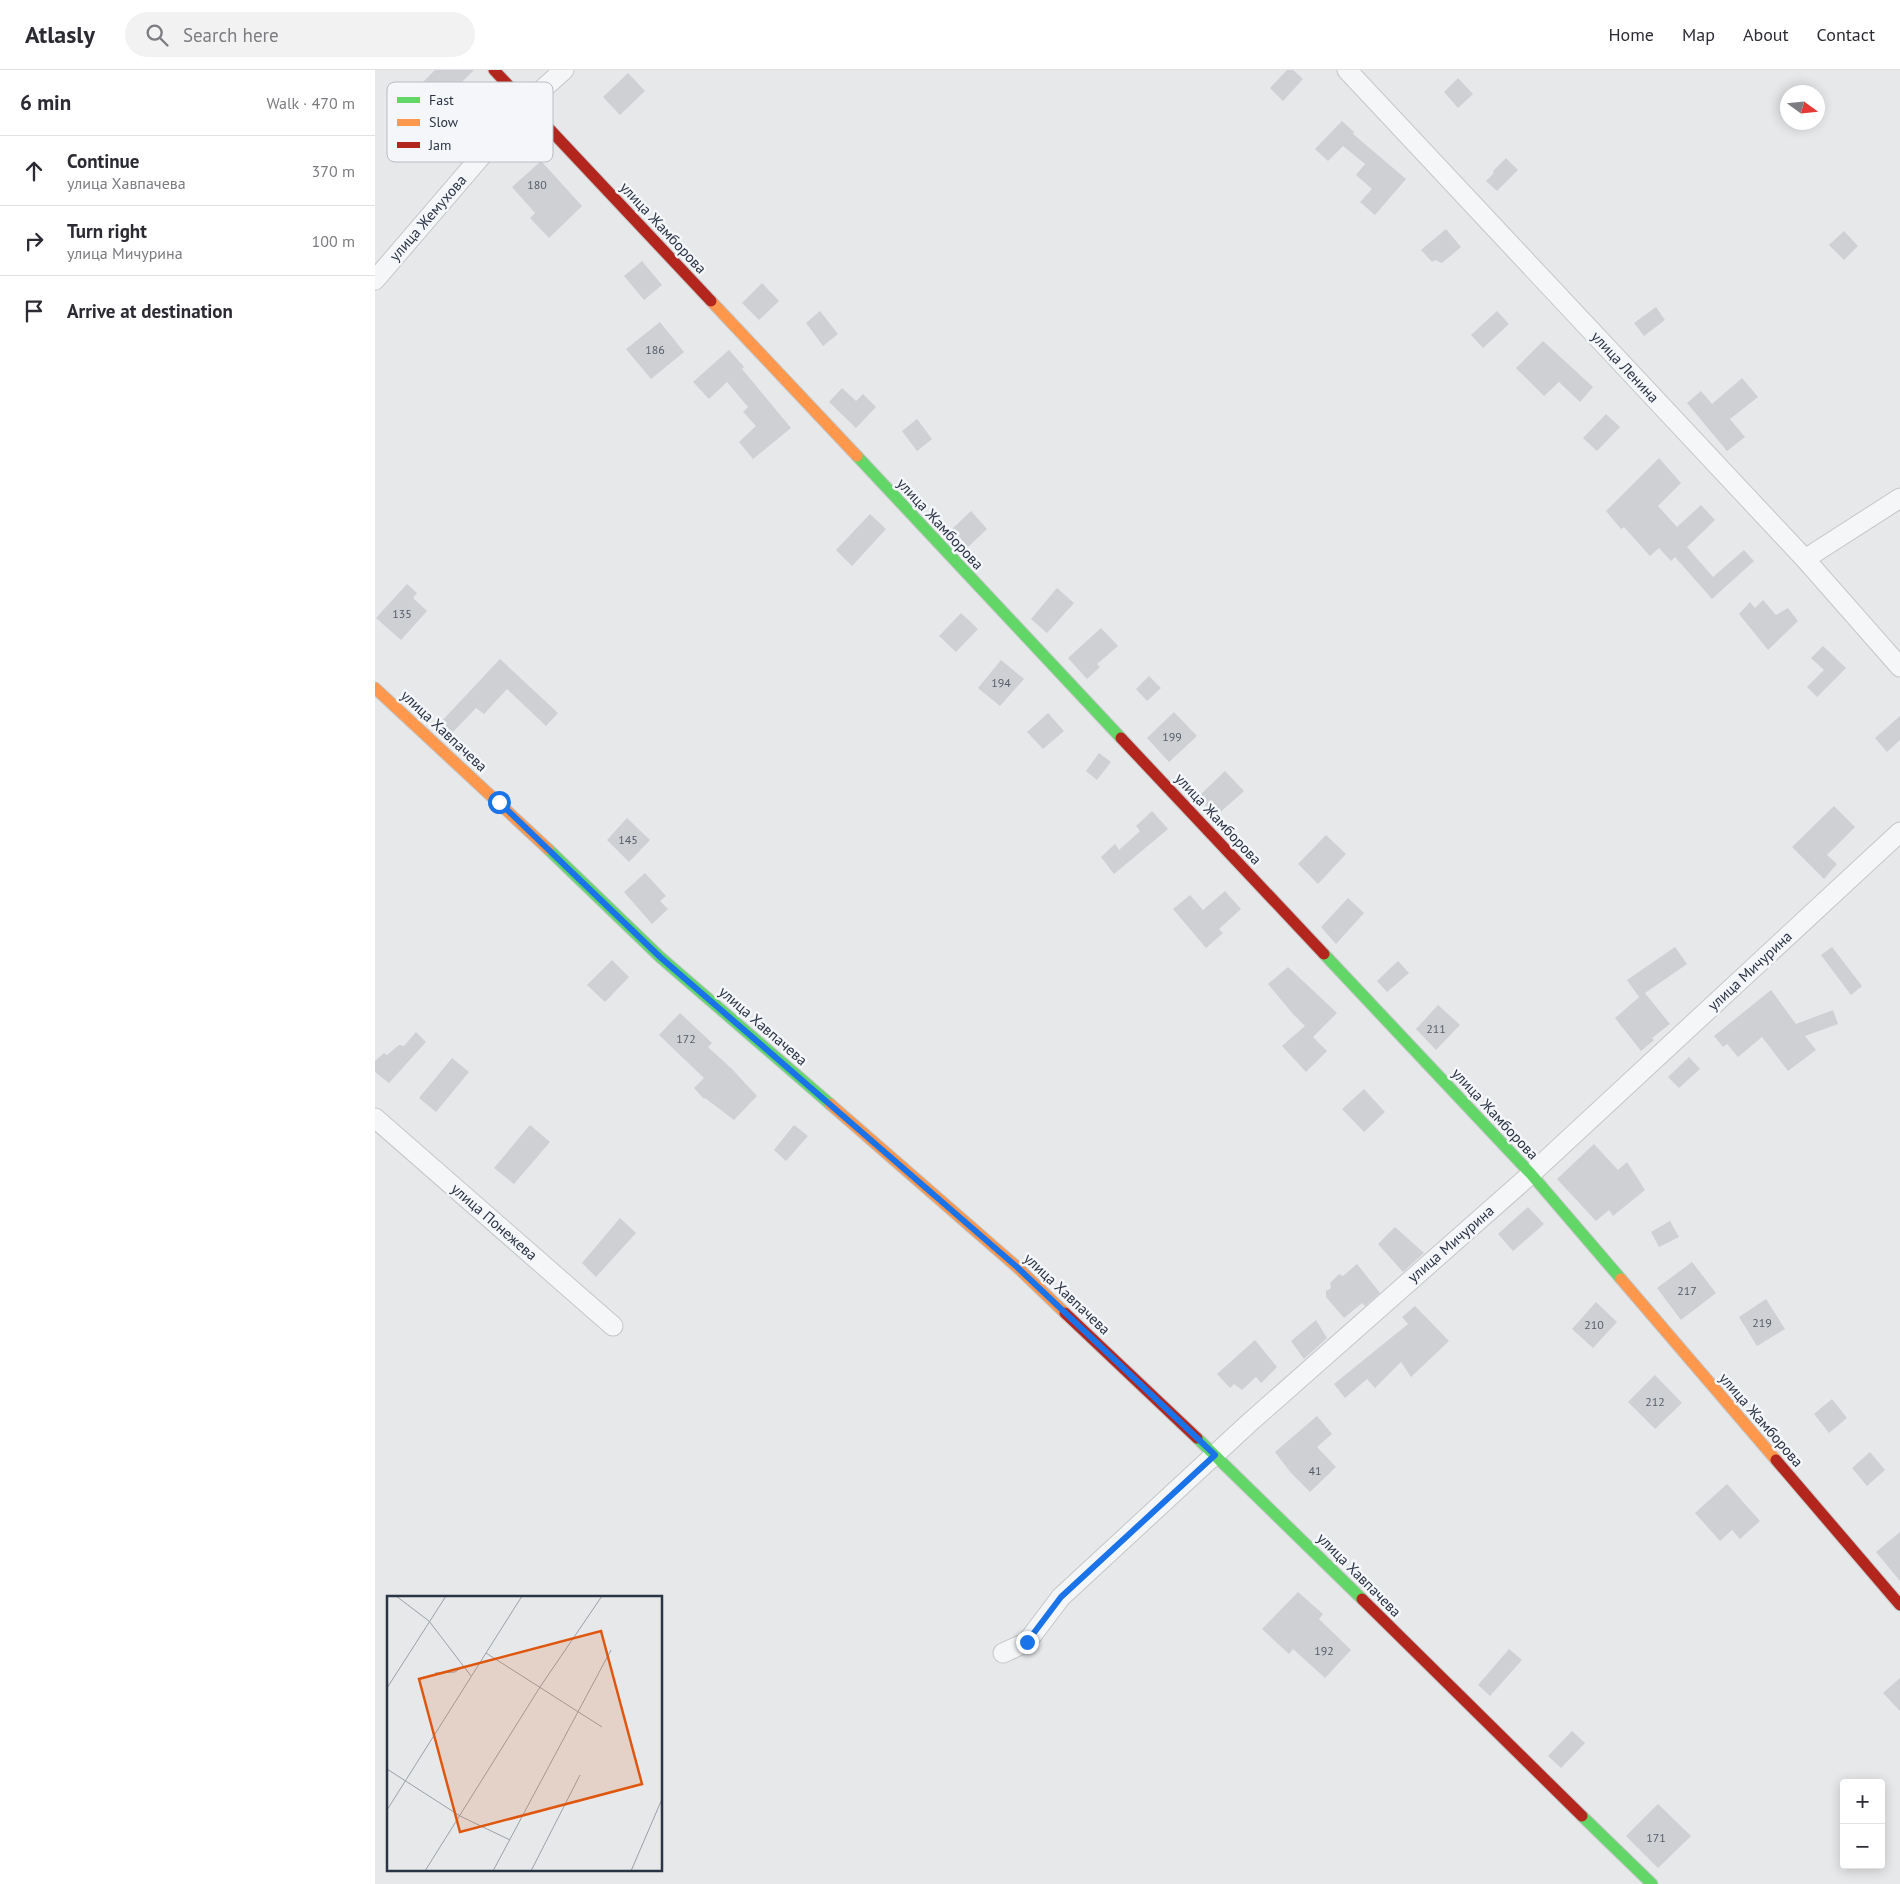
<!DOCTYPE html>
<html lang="en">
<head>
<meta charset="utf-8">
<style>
	body { margin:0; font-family:"PT Sans",sans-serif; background:#f2f2f3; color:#2b2b33 }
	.controls { position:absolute; right:15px; bottom:15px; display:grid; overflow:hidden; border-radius:5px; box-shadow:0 2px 12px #0003 }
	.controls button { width:45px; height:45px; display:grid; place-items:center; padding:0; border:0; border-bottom:1px solid #e1e1e2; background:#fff; color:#2b2b33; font:25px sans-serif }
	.compass { position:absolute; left:1405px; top:15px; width:45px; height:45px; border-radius:50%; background:#fff; box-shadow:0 2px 12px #0003; rotate:105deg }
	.stop { position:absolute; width:15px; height:15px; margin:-11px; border:4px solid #1a73e8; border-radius:50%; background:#fff }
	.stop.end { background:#1a73e8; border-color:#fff; box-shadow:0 1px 5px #0008 }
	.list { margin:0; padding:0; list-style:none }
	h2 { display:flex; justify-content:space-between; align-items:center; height:65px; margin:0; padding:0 20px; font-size:21px }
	h2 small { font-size:16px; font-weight:400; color:#7c7c81 }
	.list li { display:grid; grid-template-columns:32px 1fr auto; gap:15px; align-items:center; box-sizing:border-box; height:70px; padding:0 20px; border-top:1px solid #e1e1e2 }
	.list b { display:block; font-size:19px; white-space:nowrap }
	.list p { margin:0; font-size:16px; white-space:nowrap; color:#7c7c81 }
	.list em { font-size:16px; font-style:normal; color:#7c7c81 }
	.icon { flex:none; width:28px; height:28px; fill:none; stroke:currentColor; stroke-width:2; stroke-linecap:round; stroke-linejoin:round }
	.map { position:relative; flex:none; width:1525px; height:1814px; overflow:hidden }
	header { display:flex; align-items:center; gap:30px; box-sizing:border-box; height:70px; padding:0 25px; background:#fff; border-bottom:1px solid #e1e1e2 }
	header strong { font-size:24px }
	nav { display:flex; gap:28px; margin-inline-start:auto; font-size:18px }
	.search { width:350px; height:45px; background:#f2f2f3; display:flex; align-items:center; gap:12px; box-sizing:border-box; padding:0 18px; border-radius:28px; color:#7c7c81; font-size:19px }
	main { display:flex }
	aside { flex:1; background:#fff }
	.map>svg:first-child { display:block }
	.building { fill:#ced0d3 }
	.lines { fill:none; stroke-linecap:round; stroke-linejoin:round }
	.street-casing { stroke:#c4c6c8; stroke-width:21 }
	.fast-casing { stroke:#c4c6c8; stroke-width:13 }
	.slow-casing { stroke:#c4c6c8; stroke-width:13 }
	.jam-casing { stroke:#c4c6c8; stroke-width:13 }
	.street { stroke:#f5f6f7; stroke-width:19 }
	.fast { stroke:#63d668; stroke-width:11 }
	.slow { stroke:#ff974d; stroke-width:11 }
	.jam { stroke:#b3261e; stroke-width:11 }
	.route { stroke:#1a73e8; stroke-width:6 }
	.labels { text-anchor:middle; stroke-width:5; stroke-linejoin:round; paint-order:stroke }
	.number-label { font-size:12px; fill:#545c69 }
	.street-label { font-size:15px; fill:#2b3445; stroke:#f4f6f9 }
	.inset-road { fill:none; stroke:#9ba0a8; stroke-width:1 }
	.view { fill:#df570f; fill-opacity:0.15; stroke:#df570f; stroke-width:2.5 }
	.inset-edge { fill:none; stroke:#2b3445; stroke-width:2.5 }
	.key { fill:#f4f6f9; stroke:#b8bcc3; stroke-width:1 }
	.key-label { font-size:14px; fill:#2b3445 }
</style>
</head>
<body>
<header>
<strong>Atlasly</strong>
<div class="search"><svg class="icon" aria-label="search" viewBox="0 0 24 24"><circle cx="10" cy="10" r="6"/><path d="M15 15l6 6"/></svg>Search here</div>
<nav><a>Home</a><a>Map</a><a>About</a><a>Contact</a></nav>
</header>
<main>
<aside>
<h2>6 min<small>Walk · 470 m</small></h2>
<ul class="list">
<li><svg class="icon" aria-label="ahead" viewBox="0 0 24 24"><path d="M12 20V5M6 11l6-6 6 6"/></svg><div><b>Continue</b><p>улица Хавпачева</p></div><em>370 m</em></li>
<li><svg class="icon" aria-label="right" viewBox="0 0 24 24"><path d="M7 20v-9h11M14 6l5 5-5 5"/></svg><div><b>Turn right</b><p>улица Мичурина</p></div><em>100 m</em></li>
<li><svg class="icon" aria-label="arrive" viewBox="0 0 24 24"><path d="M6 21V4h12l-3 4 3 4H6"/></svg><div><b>Arrive at destination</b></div></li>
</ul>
</aside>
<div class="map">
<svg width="1525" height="1814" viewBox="0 0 1525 1814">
	<rect width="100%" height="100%" fill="#e6e8ea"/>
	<path class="building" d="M60 0H99L59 40 39 21Z
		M912 0H918L928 9 908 31 895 18Z
		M253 3 270 21 245 45 228 27Z
		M1083 8 1098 24 1083 38 1069 22Z
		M967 51 979 62 978 64 1031 109 1000 145 985 132 997 119 981 105 990 94 968 76 953 91 940 79Z
		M1131 88 1143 100 1122 121 1111 111 1119 103 1118 101Z
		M166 91 207 136 174 168 155 148 160 143 137 117Z
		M1071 159 1086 177 1067 193 1060 190 1057 192 1046 180Z
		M1469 161 1483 176 1469 190 1454 175Z
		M267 191 287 215 269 230 249 206Z
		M387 213 404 231 384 250 367 233Z
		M1281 237 1290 250 1269 266 1259 253Z
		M445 241 463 264 448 276 431 253Z
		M1122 241 1134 254 1108 278 1096 265Z
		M285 252 309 282 276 309 251 279Z
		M1168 271 1218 317 1205 332 1184 312 1169 326 1141 298Z
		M354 280 369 297 367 299 416 358 378 389 364 372 381 356 368 342 373 337 352 312 334 329 318 312Z
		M1367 308 1383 327 1355 349 1370 367 1352 381 1312 333 1326 321 1337 334Z
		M467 318 481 331 488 324 501 337 481 358 454 332Z
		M1231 344 1245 357 1222 381 1208 368Z
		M542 349 557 369 542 381 527 361Z
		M1284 388 1306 413 1283 436 1302 457 1326 435 1340 450 1312 477 1338 507 1369 480 1379 491 1337 529 1300 487 1296 491 1284 478 1275 486 1249 457 1246 459 1231 441Z
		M596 441 612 459 593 477 577 459Z
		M495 444 511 459 477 496 461 480Z
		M32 514 42 523 38 528 52 541 26 570 1 548Z
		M682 518 699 533 672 563 656 549Z
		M1388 530 1401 545 1413 538 1423 551 1393 580 1364 544 1375 532 1380 538Z
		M586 543 603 559 581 582 564 566Z
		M726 558 743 576 722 594 725 597 712 609 693 588Z
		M1448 576 1471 598 1442 627 1432 617 1449 600 1436 588Z
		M125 589 183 643 171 656 132 619 109 644 101 638 75 665 64 654Z
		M626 590 649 609 625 636 603 618Z
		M774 606 786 618 772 631 761 619Z
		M799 642 822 666 794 692 772 668Z
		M673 643 689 661 668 679 652 662Z
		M1525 646V670L1512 682 1500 668Z
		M724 683 736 692 722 710 711 701Z
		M850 701 869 721 841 746 823 727Z
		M1459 736 1480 757 1452 785 1462 794 1449 809 1417 777Z
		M777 741 793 759 739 804 726 787 740 774 744 780 765 761 761 756Z
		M252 748 275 770 254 792 232 770Z
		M951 765 971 784 943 814 923 794Z
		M270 803 291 826 285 831 293 839 277 854 249 822Z
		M850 821 866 839 844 859 848 863 831 878 798 839 815 825 828 840Z
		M973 828 989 843 961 874 946 857Z
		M1300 877 1312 894 1270 923 1295 954 1277 968 1279 970 1266 981 1240 948 1269 923 1264 927 1252 910Z
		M1457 877 1487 916 1476 925 1446 885Z
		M237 890 254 907 230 932 212 915Z
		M1023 891 1034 903 1012 922 1002 911Z
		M913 897 962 943 938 967 952 981 931 1002 907 976 930 956 918 944 893 914Z
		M1396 920 1421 954 1458 940 1463 954 1430 966 1441 980 1413 1001 1387 967 1363 987 1352 974 1348 977 1339 966Z
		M1063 935 1085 955 1061 980 1041 959Z
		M305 943 337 973 333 977 357 999 382 1026 359 1050 330 1028 329 1029 319 1018 329 1008 284 965Z
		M41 962 51 972 14 1013 0 1002V991L9 983 12 985 24 975 29 976Z
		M1314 987 1325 999 1304 1018 1293 1007Z
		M77 988 94 1002 61 1042 44 1028Z
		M989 1019 1010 1042 989 1062 967 1039Z
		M155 1055 175 1072 139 1114 119 1098Z
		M419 1055 433 1066 411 1091 399 1080Z
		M1219 1074 1243 1100 1252 1092 1270 1120 1238 1146 1234 1140 1221 1151 1182 1109Z
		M1153 1137 1169 1154 1138 1181 1123 1164Z
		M245 1148 261 1163 221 1207 207 1193Z
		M1295 1151 1304 1167 1284 1177 1276 1162Z
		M1020 1157 1049 1183 1028 1202 1003 1174Z
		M1317 1192 1341 1223 1306 1250 1282 1218Z
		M982 1194 1005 1223 990 1236 987 1233 969 1248 951 1227V1221L956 1218 955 1213 964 1204 968 1206Z
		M1391 1229 1410 1259 1382 1276 1364 1247Z
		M1221 1232 1242 1252 1218 1278 1197 1259Z
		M1040 1236 1074 1271 1036 1307 1026 1292 1000 1318 992 1309 970 1328 959 1314 1033 1254 1027 1247Z
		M941 1250 952 1268 929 1289 916 1271Z
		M880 1270 902 1297 886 1313 881 1307 867 1320 859 1314 855 1318 842 1304Z
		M1280 1305 1307 1333 1280 1359 1253 1332Z
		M1457 1329 1472 1348 1454 1363 1439 1344Z
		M942 1346 957 1364 942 1377 961 1397 935 1422 916 1403 900 1382Z
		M1495 1382 1510 1400 1492 1416 1477 1398Z
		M1352 1414 1385 1451 1365 1469 1357 1460 1345 1471 1320 1443Z
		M1525 1462V1511L1501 1482Z
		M923 1522 948 1544 944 1549 976 1580 950 1608 918 1579 914 1584 887 1559Z
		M1134 1579 1147 1590 1115 1626 1103 1615Z
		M1525 1608V1641L1508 1623Z
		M1197 1661 1210 1673 1186 1698 1173 1686Z
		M1283 1734 1316 1766 1283 1798 1251 1766Z"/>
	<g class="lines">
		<g class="street-casing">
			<path id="street" d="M972 0 1430 489 1525 597
				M0 210 151 34 189 0
				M1430 489 1525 428
				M0 1048 238 1256
				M628 1583 652 1572 686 1527 873 1354 1156 1104 1525 762"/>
		</g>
		<g class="fast-casing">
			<path id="fast" d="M482 386 746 668
				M173 779 285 887 455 1034
				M949 884 1156 1104 1246 1209
				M822 1368 987 1529
				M1207 1746 1277 1814"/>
		</g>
		<g class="slow-casing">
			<path id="slow" d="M336 231 482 386
				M0 618 173 779
				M455 1034 642 1197 690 1243
				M1246 1209 1401 1390"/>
		</g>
		<g class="jam-casing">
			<path id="jam" d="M119 0 336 231
				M746 668 949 884
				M690 1243 822 1368
				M1401 1390 1525 1535
				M987 1529 1207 1746"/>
		</g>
		<use href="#street" class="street"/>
		<use href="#fast" class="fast"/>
		<use href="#slow" class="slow"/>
		<use href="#jam" class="jam"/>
	</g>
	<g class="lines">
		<path class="route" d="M124 732 285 887 642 1197 840 1385 686 1527 652 1572"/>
	</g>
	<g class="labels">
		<g class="number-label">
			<text x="162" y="119">180</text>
			<text x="280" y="284">186</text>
			<text x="27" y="548">135</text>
			<text x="626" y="617">194</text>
			<text x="797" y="671">199</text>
			<text x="253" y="774">145</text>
			<text x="1061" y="963">211</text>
			<text x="311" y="973">172</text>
			<text x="1312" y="1225">217</text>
			<text x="1387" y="1257">219</text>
			<text x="1219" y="1259">210</text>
			<text x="1280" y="1336">212</text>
			<text x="940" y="1405">41</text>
			<text x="949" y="1585">192</text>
			<text x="1281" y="1772">171</text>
		</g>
		<g class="street-label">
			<text transform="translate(53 148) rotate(-49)" y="5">улица Жемухова</text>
			<text transform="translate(288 158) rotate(47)" y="5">улица Жамборова</text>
			<text transform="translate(1250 297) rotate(47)" y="5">улица Ленина</text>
			<text transform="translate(565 454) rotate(47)" y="5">улица Жамборова</text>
			<text transform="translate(69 661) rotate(43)" y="5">улица Хавпачева</text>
			<text transform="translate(843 749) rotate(47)" y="5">улица Жамборова</text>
			<text transform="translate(1375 901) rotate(-43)" y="5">улица Мичурина</text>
			<text transform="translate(388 956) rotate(41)" y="5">улица Хавпачева</text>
			<text transform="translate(1120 1044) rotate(47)" y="5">улица Жамборова</text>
			<text transform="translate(119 1152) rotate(41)" y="5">улица Понежева</text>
			<text transform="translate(1076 1174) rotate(-41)" y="5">улица Мичурина</text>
			<text transform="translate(692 1224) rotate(43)" y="5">улица Хавпачева</text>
			<text transform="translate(1386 1350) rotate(49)" y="5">улица Жамборова</text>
			<text transform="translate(984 1505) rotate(45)" y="5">улица Хавпачева</text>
		</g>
	</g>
	<g transform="translate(12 1526)">
		<rect width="275" height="275" fill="#e6e8ea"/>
		<path class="inset-road" d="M9 0 42 25 84 80M99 57 215 131M48 77 68 76 75 71M0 92 59 0M0 173 73 220 123 244M0 214 135 0M38 275 153 91 215 0M106 275 224 54M144 275 193 179M244 275 275 203"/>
		<path class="view" d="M214 35 255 188 73 236 32 83Z"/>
		<rect width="275" height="275" class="inset-edge"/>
	</g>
	<rect x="12" y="12" width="166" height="80" rx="8" class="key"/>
	<rect x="22" y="27" width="23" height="6" fill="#63d668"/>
	<rect x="22" y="49" width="23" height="7" fill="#ff974d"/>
	<rect x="22" y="72" width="23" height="6" fill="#b3261e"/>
	<g class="key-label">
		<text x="54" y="35">Fast</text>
		<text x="54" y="57">Slow</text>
		<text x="54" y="80">Jam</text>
	</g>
</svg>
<div class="controls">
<button>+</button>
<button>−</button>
</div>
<svg class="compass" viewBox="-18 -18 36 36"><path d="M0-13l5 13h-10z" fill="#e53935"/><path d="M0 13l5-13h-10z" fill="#7c7c81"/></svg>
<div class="stop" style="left:124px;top:732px"></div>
<div class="stop end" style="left:652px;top:1572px"></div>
</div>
</main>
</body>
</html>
